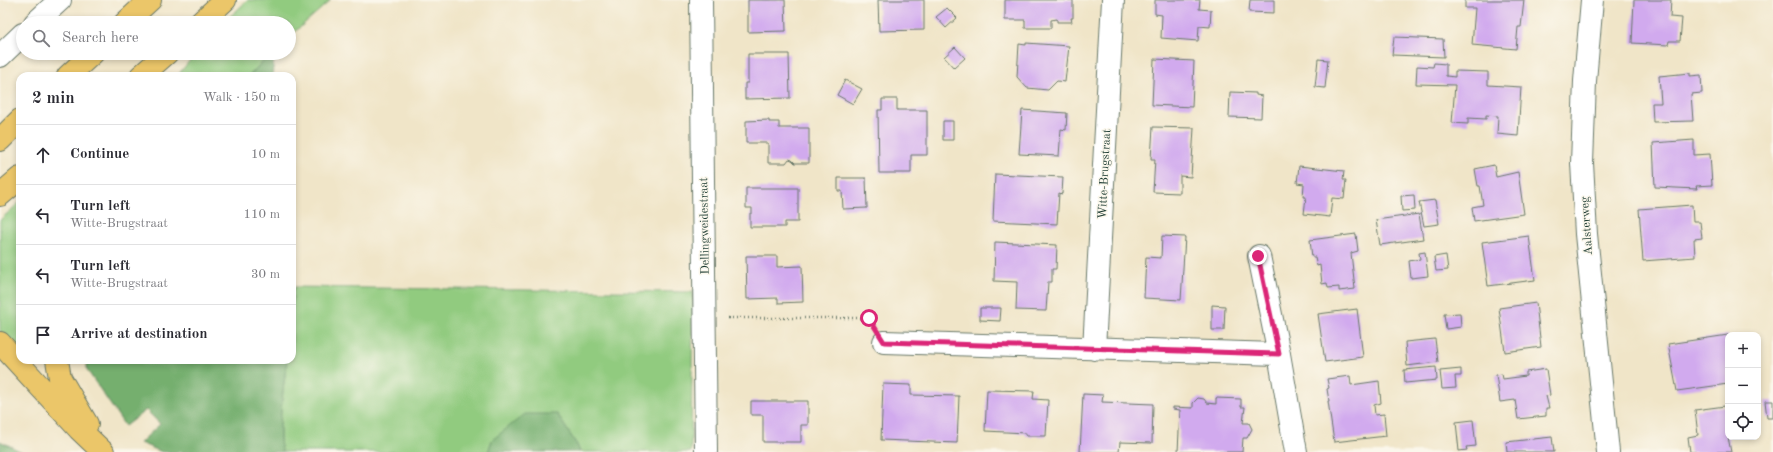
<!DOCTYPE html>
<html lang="en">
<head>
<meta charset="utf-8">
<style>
	body { margin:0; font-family:"Old Standard TT",serif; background:#f2f2f3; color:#2b2b33 }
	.controls { position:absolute; right:12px; bottom:12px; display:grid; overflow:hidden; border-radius:8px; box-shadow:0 2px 6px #0003 }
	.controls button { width:36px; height:36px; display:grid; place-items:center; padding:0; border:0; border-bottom:1px solid #e1e1e2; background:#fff; color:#2b2b33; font:20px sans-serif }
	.stop { position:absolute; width:12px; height:12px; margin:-9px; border:3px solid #db2777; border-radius:50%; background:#fff }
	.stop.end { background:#db2777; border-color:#fff; box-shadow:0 1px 4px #0008 }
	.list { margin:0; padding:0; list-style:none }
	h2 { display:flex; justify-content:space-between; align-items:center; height:52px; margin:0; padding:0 16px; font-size:17px }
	h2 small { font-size:13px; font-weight:400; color:#7c7c81 }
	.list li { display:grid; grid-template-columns:26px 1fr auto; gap:12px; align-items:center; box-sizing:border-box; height:60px; padding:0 16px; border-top:1px solid #e1e1e2 }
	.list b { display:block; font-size:15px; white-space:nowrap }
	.list p { margin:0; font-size:13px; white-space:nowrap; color:#7c7c81 }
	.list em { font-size:13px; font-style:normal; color:#7c7c81 }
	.icon { flex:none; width:22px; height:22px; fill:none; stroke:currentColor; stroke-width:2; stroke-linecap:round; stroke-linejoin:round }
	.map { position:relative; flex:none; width:1773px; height:452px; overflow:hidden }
	.search { position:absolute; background:#fff; box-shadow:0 2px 6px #0003; left:16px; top:16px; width:280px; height:44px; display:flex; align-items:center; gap:10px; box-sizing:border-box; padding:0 14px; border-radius:22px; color:#7c7c81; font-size:15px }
	.panel { position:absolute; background:#fff; box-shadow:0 2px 6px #0003; left:16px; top:72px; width:280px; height:292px; border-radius:12px }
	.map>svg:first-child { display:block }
	.green { fill:#91cb7f; stroke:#58845a }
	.forest { fill:#74af6e; stroke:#4a7651 }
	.building { fill:#d1aaee }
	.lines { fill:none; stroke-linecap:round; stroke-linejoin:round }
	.minor-casing { stroke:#687868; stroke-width:24 }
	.major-casing { stroke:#687868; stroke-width:24 }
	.path { stroke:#687868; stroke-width:2.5; stroke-dasharray:1 3; stroke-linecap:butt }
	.minor { stroke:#fff; stroke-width:22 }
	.major { stroke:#ebc669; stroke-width:22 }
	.route { stroke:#db2777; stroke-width:5 }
	.labels { text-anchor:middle; stroke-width:3; stroke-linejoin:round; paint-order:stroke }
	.street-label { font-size:12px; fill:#1f3d34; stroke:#fbf7ec }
</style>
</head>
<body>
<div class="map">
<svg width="1773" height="452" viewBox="0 0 1773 452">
	<rect width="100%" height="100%" fill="#fbf7ec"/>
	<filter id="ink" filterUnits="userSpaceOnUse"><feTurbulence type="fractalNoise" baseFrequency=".025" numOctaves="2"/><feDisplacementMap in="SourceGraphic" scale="8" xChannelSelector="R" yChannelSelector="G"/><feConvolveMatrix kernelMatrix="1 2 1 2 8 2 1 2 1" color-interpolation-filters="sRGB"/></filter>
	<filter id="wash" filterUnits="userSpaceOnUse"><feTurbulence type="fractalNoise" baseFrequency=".012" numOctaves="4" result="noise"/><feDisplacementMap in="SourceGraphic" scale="16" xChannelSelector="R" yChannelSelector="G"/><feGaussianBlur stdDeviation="0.9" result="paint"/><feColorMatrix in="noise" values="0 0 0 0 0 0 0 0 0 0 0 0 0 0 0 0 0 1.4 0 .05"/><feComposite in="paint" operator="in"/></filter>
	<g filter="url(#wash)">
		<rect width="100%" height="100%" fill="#f0e5c8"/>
		<path class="green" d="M248 0H331L289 37V23H223Z
			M196 53H271L249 76H177Z
			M20 202V353L0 331V220Z
			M294 287 693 292 691 452H580L577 445 557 414 492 440 488 452H283C275 443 285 376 287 360H292V310Z"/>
		<path class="forest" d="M271 53H275L272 76H249Z
			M86 360H287C285 376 275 442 283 452H162L140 443 160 424 146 410 125 426 87 370Z
			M525 414H557L577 445 580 452H488L492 440Z
			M0 441 22 452H0Z"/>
		<g id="blocks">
			<path class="building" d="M748 0H785L786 31 748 32Z
				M878 0H924V30L879 31Z
				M1005 0H1073V18H1071L1072 22H1057V19L1051 20V28H1025V20H1005Z
				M1155 0H1200L1199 9 1211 10 1210 27 1199 26 1198 41 1161 38 1162 15 1155 14Z
				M1250 0H1274V13L1249 12Z
				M1465 0H1524L1521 27H1518L1516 49 1472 45 1475 8H1465Z
				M1634 0H1671L1670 17 1682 18 1680 41H1669L1668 45 1632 43Z
				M947 8 957 18 946 28 936 17Z
				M1394 37 1443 39 1444 57 1392 55Z
				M1026 43 1069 46 1065 82 1057 81 1048 90 1027 88 1017 77 1019 44 1026 45Z
				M955 47 965 58 954 68 944 57Z
				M748 54H789L790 98 745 99V83H748Z
				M1154 59 1194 61 1192 107 1152 105Z
				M1318 59 1328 60 1325 88 1315 87Z
				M1434 63 1446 64V76L1455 77V71L1488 72V85L1521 87 1518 136 1497 134 1498 116 1486 115V119L1468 118V124L1452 123 1455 85 1416 84 1417 66 1433 67Z
				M1690 73V76L1701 75 1702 93 1691 94 1693 121 1653 122 1652 103H1661L1659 76Z
				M845 80 862 89 853 104 837 95Z
				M1230 92 1256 93V95L1262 96 1261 118 1229 117Z
				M882 99H897V110H927V155H911V173H879L878 110H882Z
				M1022 110 1067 113 1066 130 1061 129 1059 156 1019 154Z
				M769 120V122H779V128H809V163H795L792 160 789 159 786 163H768V143H746V121Z
				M943 121H953V140H943Z
				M1153 127 1194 128 1191 177 1180 176V193L1153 192 1155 159H1151Z
				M1694 140V155L1710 154 1712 185 1696 186 1697 189 1655 187 1653 143Z
				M1494 165 1496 177 1518 172 1524 214 1474 221 1472 207 1483 205 1480 186H1478L1475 169Z
				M1299 166 1344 171 1343 180H1346L1344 199 1332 198 1330 217 1304 214 1306 197H1303L1304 184 1297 183Z
				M995 174 1063 177 1062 194 1059 193 1057 224 993 221Z
				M838 178H866L867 208 843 209 842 191H838Z
				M746 188H798V222H785V227H750V213H752V208H746Z
				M1414 195 1415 210 1402 211 1401 196Z
				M1435 200 1439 224 1424 226 1419 202Z
				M1692 205 1693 222H1700L1702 238 1694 239 1695 257 1643 261 1639 209Z
				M1419 214 1423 239 1380 245 1376 220Z
				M1356 234 1358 251 1351 253 1355 289 1339 291V287L1328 288 1327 283 1322 284 1320 265 1317 266 1315 257H1312L1310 240Z
				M1162 236 1185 237 1181 300 1144 298 1146 257 1161 258Z
				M1529 236 1535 280 1488 286 1482 242Z
				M995 242 1057 245 1056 269H1052V282H1048L1046 311 1016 310 1017 282 994 281Z
				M1425 252 1428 276 1411 278 1409 261 1420 259 1419 253Z
				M1446 255 1448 270 1436 271 1434 257Z
				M746 256H777V267L802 266 803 302 778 303V298L747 299Z
				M1536 303 1541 347 1505 352 1499 308Z
				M1212 305 1225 306 1224 330H1212Z
				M980 308H1001L1000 321 980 320Z
				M1357 309 1363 357 1325 362 1318 314Z
				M1460 313 1461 327 1446 329 1444 314Z
				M1728 335V384L1677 391 1668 344Z
				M1435 339 1438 362 1407 366 1405 342Z
				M1436 367 1437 380 1405 383 1404 370Z
				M1461 369V376H1455L1456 388 1442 389 1440 371Z
				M1546 369 1550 395 1546 396 1549 408H1546V416L1518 419 1515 400 1500 402 1496 375 1502 374 1503 379 1526 376V372Z
				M1350 376 1351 385 1379 381 1381 403 1374 405 1375 415 1384 414 1386 436 1334 442 1328 401H1329L1327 389 1329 388 1327 379Z
				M883 384 911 385V395L959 396 957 443 881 440Z
				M987 390 1034 391 1033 399 1048 400 1046 436H1026V433L985 431Z
				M1083 394 1103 395 1102 402 1153 404 1152 443 1120 442 1119 452H1080Z
				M1198 398 1204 399 1207 403 1216 404V398L1241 399V407H1245L1243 423H1249L1252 429 1247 438H1243L1242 452H1178L1180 410 1173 409V407L1193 408V403Z
				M751 401H808V425H801V442H763V415H751Z
				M1765 401H1773V418H1767Z
				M1725 406V408H1728V437L1731 452H1690L1688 437 1698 435 1695 410Z
				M1473 420 1476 446 1466 447 1467 450 1459 451 1456 422Z
				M1552 437 1554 452H1507L1506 442Z"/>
		</g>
	</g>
	<g filter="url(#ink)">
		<use href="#blocks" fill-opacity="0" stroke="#687868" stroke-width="1"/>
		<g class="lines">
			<g class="minor-casing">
				<path id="minor" d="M701 0 706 452
					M1592 0 1585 81 1582 163 1586 234 1608 452
					M35 23 60 0
					M0 56 23 34
					M1259 256 1279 354 1296 452
					M884 342 1279 354
					M1094 349 1113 0"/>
			</g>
			<g class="major-casing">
				<path id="major" d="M125 23 150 0
					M200 23 225 0
					M68 76 93 53
					M141 76 167 53
					M0 140 20 120
					M0 195 20 178
					M0 343 79 429 103 452
					M57 360 60 378 87 424"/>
			</g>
			<path class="path" d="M728 318H869L872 323"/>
			<use href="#minor" class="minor"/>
			<use href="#major" class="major"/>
		</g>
	</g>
	<g class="lines" filter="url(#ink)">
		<path class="route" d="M869 318 884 342 1279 354 1258 256"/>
	</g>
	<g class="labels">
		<g class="street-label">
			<text transform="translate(1104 174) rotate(-87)" y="4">Witte-Brugstraat</text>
			<text transform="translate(704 226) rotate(-91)" y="4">Dellingweidestraat</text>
			<text transform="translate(1586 226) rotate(-94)" y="4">Aalsterweg</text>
		</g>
	</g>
</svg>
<div class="controls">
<button>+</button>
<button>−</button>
<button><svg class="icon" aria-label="locate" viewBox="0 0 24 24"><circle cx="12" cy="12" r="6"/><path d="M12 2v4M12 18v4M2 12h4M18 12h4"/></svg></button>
</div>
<div class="stop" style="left:869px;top:318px"></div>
<div class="stop end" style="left:1258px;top:256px"></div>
<div class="search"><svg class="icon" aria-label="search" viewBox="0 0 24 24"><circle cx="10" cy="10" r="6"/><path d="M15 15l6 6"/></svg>Search here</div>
<section class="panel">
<h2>2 min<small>Walk · 150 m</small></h2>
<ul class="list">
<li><svg class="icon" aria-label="ahead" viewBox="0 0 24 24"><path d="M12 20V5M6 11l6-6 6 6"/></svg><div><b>Continue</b></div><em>10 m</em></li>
<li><svg class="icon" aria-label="left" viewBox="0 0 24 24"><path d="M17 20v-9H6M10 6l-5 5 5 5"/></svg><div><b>Turn left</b><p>Witte-Brugstraat</p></div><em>110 m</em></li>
<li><svg class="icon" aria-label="left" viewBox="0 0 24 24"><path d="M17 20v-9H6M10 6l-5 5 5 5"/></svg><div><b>Turn left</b><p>Witte-Brugstraat</p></div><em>30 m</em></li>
<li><svg class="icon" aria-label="arrive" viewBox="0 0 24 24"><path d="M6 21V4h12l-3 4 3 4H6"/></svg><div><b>Arrive at destination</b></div></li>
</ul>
</section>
</div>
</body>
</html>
